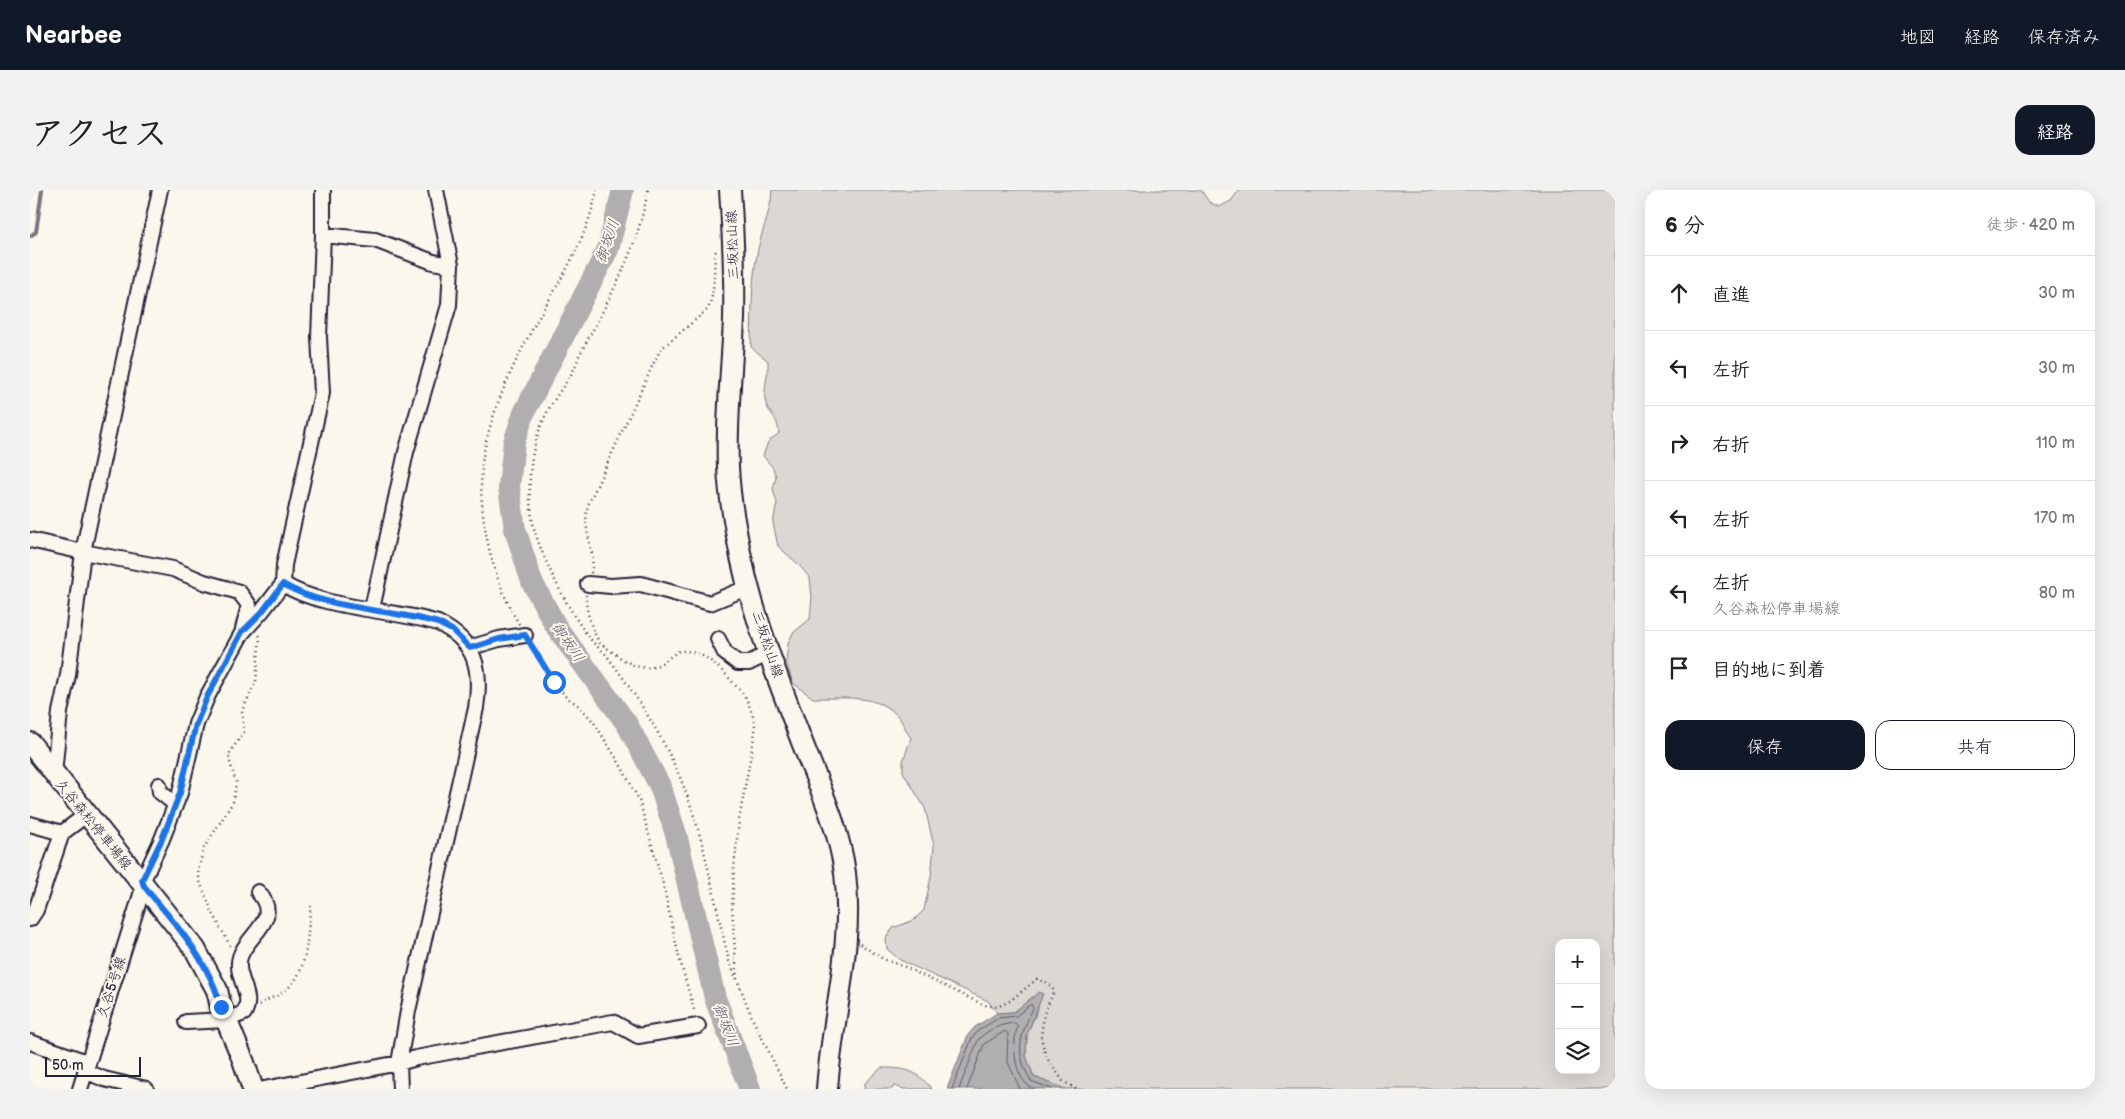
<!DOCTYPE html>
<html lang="ja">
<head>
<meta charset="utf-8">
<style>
	body { margin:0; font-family:"Balsamiq Sans","Klee One",sans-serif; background:#f2f2f2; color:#202124 }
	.controls { position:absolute; right:15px; bottom:15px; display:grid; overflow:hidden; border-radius:10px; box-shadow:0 5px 20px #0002 }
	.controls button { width:45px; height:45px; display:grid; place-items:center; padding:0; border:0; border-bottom:1px solid #e0e0e0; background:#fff; color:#202124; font:25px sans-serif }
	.scale { position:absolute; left:15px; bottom:12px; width:96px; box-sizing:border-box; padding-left:5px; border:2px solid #22223b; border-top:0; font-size:14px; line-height:18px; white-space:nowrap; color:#22223b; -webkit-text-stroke:4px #fbf7ec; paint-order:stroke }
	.stop { position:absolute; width:15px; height:15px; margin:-11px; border:4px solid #1a73e8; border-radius:50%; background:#fff }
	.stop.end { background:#1a73e8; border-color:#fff; box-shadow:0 1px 5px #0008 }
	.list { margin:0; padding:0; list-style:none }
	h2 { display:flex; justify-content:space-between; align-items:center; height:65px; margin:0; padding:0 20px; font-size:21px }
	h2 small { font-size:16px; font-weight:400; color:#757577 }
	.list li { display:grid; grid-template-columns:32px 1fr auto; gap:15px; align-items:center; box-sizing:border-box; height:75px; padding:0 20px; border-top:1px solid #e0e0e0 }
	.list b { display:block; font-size:19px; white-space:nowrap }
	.list p { margin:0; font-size:16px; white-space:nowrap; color:#757577 }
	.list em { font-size:16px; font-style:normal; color:#757577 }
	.actions { display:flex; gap:10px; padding:15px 20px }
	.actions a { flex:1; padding:11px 0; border:1px solid #111827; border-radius:15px; text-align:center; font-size:18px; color:#111827 }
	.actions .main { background:#111827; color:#fff }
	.icon { flex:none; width:28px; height:28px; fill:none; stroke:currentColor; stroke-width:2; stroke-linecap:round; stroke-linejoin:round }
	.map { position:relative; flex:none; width:1585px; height:899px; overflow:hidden; border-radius:15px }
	header { display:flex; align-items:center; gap:30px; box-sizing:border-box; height:70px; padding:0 25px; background:#111827; color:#fff }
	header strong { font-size:24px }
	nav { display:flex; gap:28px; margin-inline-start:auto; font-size:18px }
	.intro { display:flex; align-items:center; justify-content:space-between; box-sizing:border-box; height:120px; padding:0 30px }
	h1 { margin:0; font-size:35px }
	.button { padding:12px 22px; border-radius:15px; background:#111827; color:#fff; font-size:18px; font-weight:700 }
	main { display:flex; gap:30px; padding:0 30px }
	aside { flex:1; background:#fff; border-radius:15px; box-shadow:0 5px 20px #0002 }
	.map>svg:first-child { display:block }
	.green { fill:#dbd8d3; stroke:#7e7d87; fill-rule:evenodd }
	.water { fill:#b1aeb0; stroke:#787681 }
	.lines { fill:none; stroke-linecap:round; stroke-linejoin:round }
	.shore { stroke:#5b5a6a; stroke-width:1 }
	.stream { stroke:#787681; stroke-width:4 }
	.river { stroke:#b1aeb0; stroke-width:22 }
	.minor-casing { stroke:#22223b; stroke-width:18 }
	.secondary-casing { stroke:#22223b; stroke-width:24 }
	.path { stroke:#22223b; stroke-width:2.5; stroke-dasharray:1 4; stroke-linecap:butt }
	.minor { stroke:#fbf7ec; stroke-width:14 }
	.secondary { stroke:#fbf7ec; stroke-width:20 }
	.route { stroke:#1a73e8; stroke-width:6 }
	.labels { text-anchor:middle; stroke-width:4; stroke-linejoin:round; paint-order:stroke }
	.street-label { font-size:14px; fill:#22223b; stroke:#fbf7ec }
	.water-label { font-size:15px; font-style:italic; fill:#545364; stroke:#fbf7ec }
</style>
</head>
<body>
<header>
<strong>Nearbee</strong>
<nav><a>地図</a><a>経路</a><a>保存済み</a></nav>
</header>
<div class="intro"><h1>アクセス</h1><a class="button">経路</a></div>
<main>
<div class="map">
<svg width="1585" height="899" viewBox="0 0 1585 899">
	<rect width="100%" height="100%" fill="#fbf7ec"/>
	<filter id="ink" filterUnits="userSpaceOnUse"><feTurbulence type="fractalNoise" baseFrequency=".02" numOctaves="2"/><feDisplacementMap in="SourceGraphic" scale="10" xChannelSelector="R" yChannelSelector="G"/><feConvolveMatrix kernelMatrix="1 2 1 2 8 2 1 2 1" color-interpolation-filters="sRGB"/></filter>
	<g filter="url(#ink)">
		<path class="green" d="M742 0H1171L1179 12 1189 17 1201 11 1209 0H1585V899H1035L1004 887 996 866 997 844 1008 819 1009 802 984 822 967 823 958 811 870 770 857 759 856 748 863 738 884 730 894 720 901 687 904 656 895 618 873 582V571L881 548C876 541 872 530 866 524 843 503 812 509 783 508L763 493 756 472 758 453 763 443 780 429 782 407 780 388 768 374 748 356 743 333 747 313 743 299 746 287 743 278 733 266 738 252 749 243C747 225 741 227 736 214 732 202 739 184 738 171L721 157C722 126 721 95 727 64 731 42 741 22 742 0ZM1529 753H1566V880H1529Z
			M851 878C876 878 886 880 902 899H874L864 896 862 899H834L835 893Z"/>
		<path class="water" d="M1009 802 1013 804 997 844 996 866 1004 887 1035 899H917L938 845 945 837 967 823 984 822Z"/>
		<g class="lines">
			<path class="shore" d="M922 899 942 848 948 841 968 828 986 826 1001 814 1003 818C990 846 984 862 1001 891L1022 899
				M929 899 948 850C958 839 971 834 985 833L988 836C981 853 984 892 1004 899
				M937 899 954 854 975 841 978 844 977 870 990 899"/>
			<path class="stream" d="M0 46 6 42 12 0"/>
			<path class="river" d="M593 0 578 59 494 223 484 252 479 297 485 339 502 392 527 438 597 534 630 596 646 644 685 808 720 899"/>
			<g class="minor-casing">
				<path id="minor" d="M406 0 421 75
					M293 45 345 50 403 72 421 75 419 115 376 262 342 419
					M0 350 53 362 143 379 174 392 209 402 219 415 213 439
					M253 394C293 419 361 419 408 433 446 452 452 478 446 518L378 821 369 873 370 899
					M558 394 581 396 611 394 680 413 719 397
					M688 449 695 463 708 473H719L739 463
					M439 458 469 449 495 445
					M24 584 30 522 38 485 53 362 130 0
					M129 595 130 602 145 614
					M0 634 32 643 56 625
					M0 729 6 720 32 643
					M156 832 196 830 214 823C225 805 204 787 210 767 217 744 253 730 228 702
					M0 852 57 872
					M55 881 74 889 116 899
					M50 899 114 695 113 690 132 649 150 603 166 534 177 507 212 443 232 421 253 394 254 375 292 203 289 147 293 45V0
					M234 899 369 873 386 868 583 832 608 846 668 836"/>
			</g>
			<g class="secondary-casing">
				<path id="secondary" d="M700 0C703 43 705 86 704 129 702 178 696 228 698 277 699 298 702 320 706 341 718 414 746 484 772 552 789 596 809 637 815 683 824 756 802 827 797 899
					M0 553 165 759 187 800 191 817 213 870 223 899"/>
			</g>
			<path class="path" d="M618 0C607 62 578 111 549 166 543 186 535 192 525 209 516 222 509 239 505 254 498 280 498 312 504 338 511 367 550 447 574 462 608 507 641 558 659 611 677 661 686 719 699 771L706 788
				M561 383C567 360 551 341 558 315L627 166 632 158 677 120C686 106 683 77 686 59
				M556 405C555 419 562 441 570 453 585 463 606 484 626 476 634 473 641 465 649 461 679 459 696 486 715 506 720 517 726 530 725 542L709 630 704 679 702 718 707 789 723 830 757 899
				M489 434C460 386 442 307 456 252 464 218 479 184 495 153 522 100 554 61 567 0
				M502 456 535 506 549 516 563 531 590 574 609 610 632 690 649 767 665 823
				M830 754 853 769 875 777 954 815 967 817 980 811 1007 789 1019 794 1024 801 1014 824 1011 847 1016 867 1033 891 1046 899
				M200 756 181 719 170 692 168 681 174 658 203 612 206 592 199 569 200 562 214 542 212 521 226 491 230 448 229 443
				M229 815C236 810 245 807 253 802 280 784 276 745 281 716"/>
			<use href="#minor" class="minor"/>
			<use href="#secondary" class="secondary"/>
		</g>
	</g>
	<g class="lines" filter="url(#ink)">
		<path class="route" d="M191 817C179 769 144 733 114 696L112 690 132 649 150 603 166 534 177 507 212 442 232 422 253 394C293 419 361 419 408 433L422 440 440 458 469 449 495 445 524 492"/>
	</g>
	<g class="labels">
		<g class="street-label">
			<text transform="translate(702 55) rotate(-92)" y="5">三坂松山線</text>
			<text transform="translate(738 454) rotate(71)" y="5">三坂松山線</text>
			<text transform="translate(64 634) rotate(51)" y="5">久谷森松停車場線</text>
			<text transform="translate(81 797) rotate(-72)" y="5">久谷5号線</text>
		</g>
		<g class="water-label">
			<text transform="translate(577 51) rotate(-71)" y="5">御坂川</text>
			<text transform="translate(538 452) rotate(55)" y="5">御坂川</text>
			<text transform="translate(696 835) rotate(69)" y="5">御坂川</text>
		</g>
	</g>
</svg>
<div class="controls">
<button>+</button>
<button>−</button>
<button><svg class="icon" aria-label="layers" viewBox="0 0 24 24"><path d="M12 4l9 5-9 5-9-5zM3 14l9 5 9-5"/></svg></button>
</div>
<div class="scale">50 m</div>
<div class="stop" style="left:524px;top:492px"></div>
<div class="stop end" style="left:191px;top:817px"></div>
</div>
<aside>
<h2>6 分<small>徒歩 · 420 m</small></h2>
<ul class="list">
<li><svg class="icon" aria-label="ahead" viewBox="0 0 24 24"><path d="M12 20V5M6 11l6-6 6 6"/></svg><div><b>直進</b></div><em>30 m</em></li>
<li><svg class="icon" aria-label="left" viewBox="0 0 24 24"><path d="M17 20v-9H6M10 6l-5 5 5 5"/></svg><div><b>左折</b></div><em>30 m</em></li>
<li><svg class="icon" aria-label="right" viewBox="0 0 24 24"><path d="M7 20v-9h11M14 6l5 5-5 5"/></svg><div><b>右折</b></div><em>110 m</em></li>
<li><svg class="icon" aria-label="left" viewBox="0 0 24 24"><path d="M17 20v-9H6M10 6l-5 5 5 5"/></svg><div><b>左折</b></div><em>170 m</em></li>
<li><svg class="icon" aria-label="left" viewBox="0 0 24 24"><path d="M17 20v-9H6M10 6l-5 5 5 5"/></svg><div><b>左折</b><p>久谷森松停車場線</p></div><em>80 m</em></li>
<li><svg class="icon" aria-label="arrive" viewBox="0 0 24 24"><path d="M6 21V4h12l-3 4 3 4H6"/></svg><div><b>目的地に到着</b></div></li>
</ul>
<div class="actions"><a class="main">保存</a><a>共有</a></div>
</aside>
</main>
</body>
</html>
